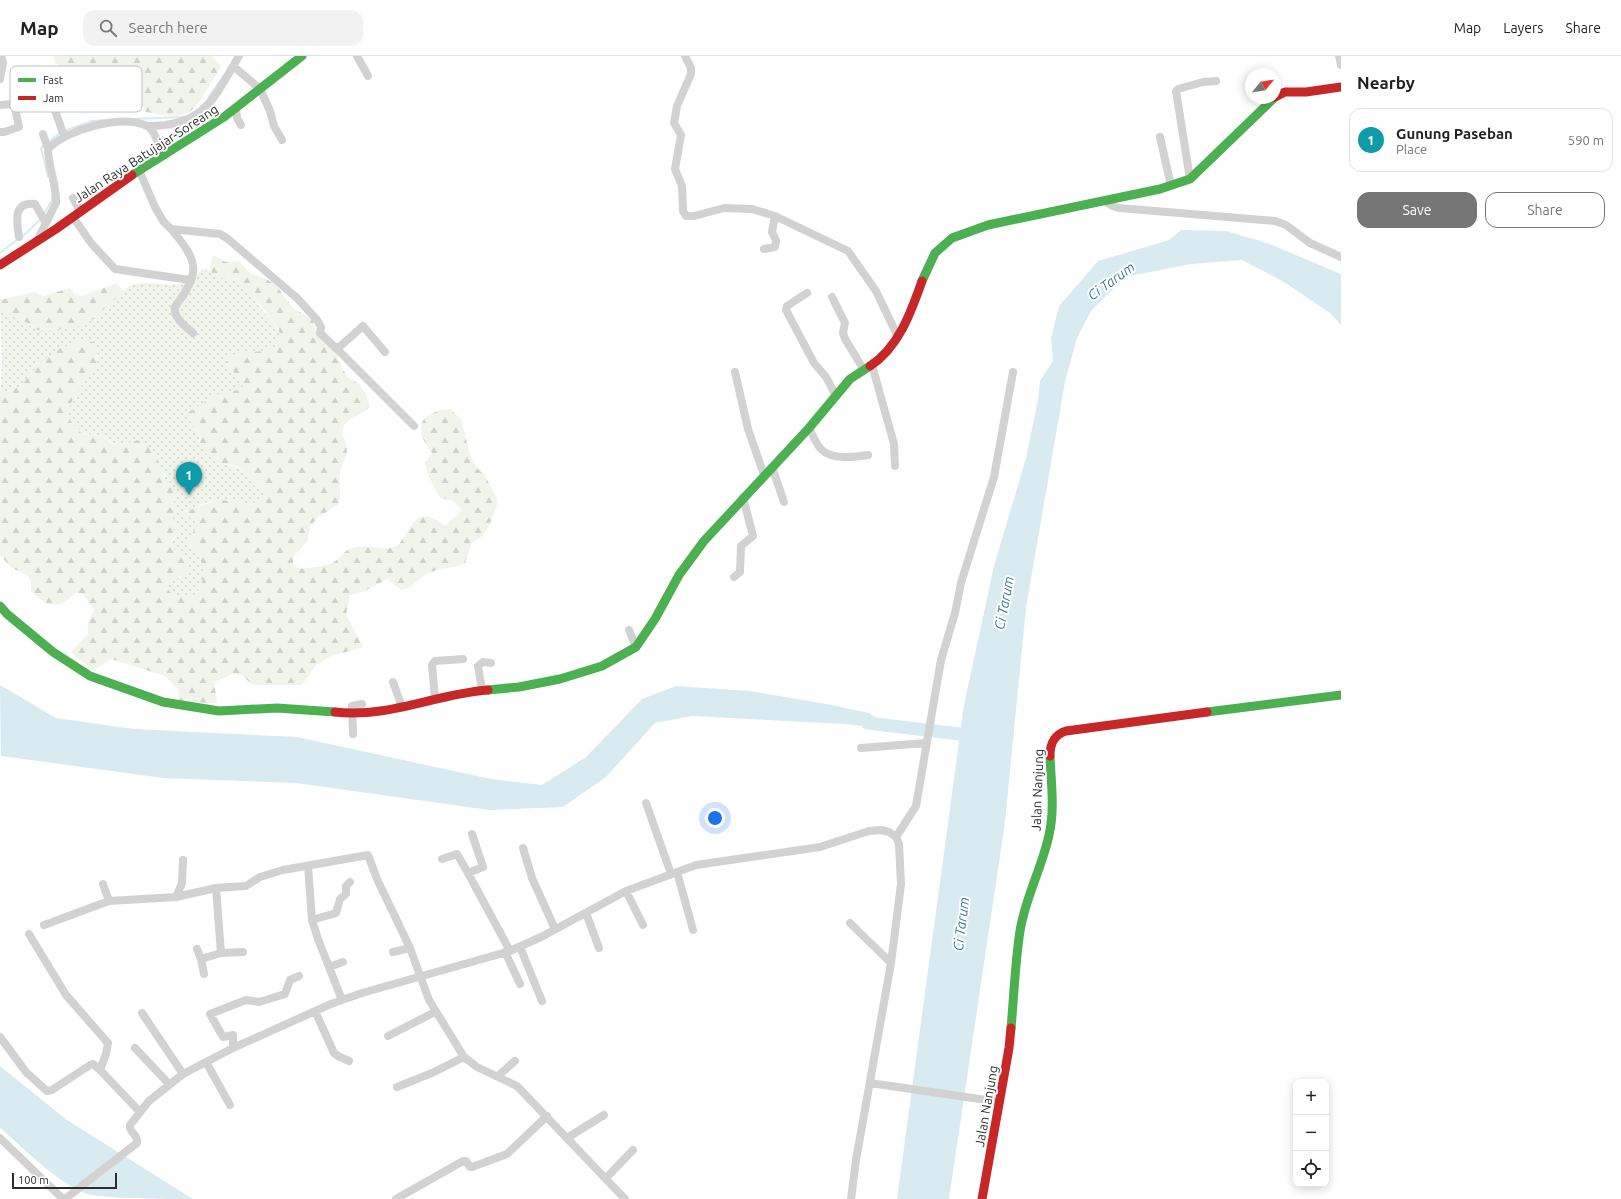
<!DOCTYPE html>
<html lang="en">
<head>
<meta charset="utf-8">
<style>
	body { margin:0; font-family:Ubuntu,sans-serif; background:#f2f2f2; color:#222 }
	.controls { position:absolute; right:12px; bottom:12px; display:grid; overflow:hidden; border-radius:8px; box-shadow:0 2px 10px #0003 }
	.controls button { width:36px; height:36px; display:grid; place-items:center; padding:0; border:0; border-bottom:1px solid #e0e0e0; background:#fff; color:#222; font:20px sans-serif }
	.compass { position:absolute; left:1245px; top:12px; width:36px; height:36px; border-radius:50%; background:#fff; box-shadow:0 2px 10px #0003; rotate:60deg }
	.scale { position:absolute; left:12px; bottom:10px; width:105px; box-sizing:border-box; padding-left:4px; border:2px solid #2d2d2d; border-top:0; font-size:11px; line-height:14px; white-space:nowrap; color:#2d2d2d; -webkit-text-stroke:3px #fff; paint-order:stroke }
	.you { position:absolute; left:715px; top:762px; width:14px; height:14px; margin:-10px; border:3px solid #fff; border-radius:50%; background:#1a73e8; box-shadow:0 0 0 6px #1a73e833 }
	.badge { display:grid; place-items:center; width:26px; height:26px; border-radius:50%; background:#767676; color:#fff; font-size:13px; font-weight:700 }
	.pin { position:absolute; translate:-50% -33px; filter:drop-shadow(0 1px 2px #0008) }
	.pin::after { content:''; position:absolute; top:21px; width:14px; height:12px; background:inherit; clip-path:polygon(0 0,100% 0,50% 100%) }
	.list { margin:0; padding:0; list-style:none }
	h2 { display:flex; justify-content:space-between; align-items:center; height:52px; margin:0; padding:0 16px; font-size:17px }
	h2 small { font-size:13px; font-weight:400; color:#767676 }
	.list li { display:grid; grid-template-columns:26px 1fr auto; gap:12px; align-items:center; box-sizing:border-box; height:64px; margin:0 8px 8px; padding:0 8px; border:1px solid #e0e0e0; border-radius:12px }
	.list b { display:block; font-size:15px; white-space:nowrap }
	.list p { margin:0; font-size:13px; white-space:nowrap; color:#767676 }
	.list em { font-size:13px; font-style:normal; color:#767676 }
	.actions { display:flex; gap:8px; padding:12px 16px }
	.actions a { flex:1; padding:9px 0; border:1px solid #767676; border-radius:12px; text-align:center; font-size:14px; color:#767676 }
	.actions .main { background:#767676; color:#fff }
	.icon { flex:none; width:22px; height:22px; fill:none; stroke:currentColor; stroke-width:2; stroke-linecap:round; stroke-linejoin:round }
	.map { position:relative; flex:none; width:1341px; height:1143px; overflow:hidden }
	header { display:flex; align-items:center; gap:24px; box-sizing:border-box; height:56px; padding:0 20px; background:#fff; border-bottom:1px solid #e0e0e0 }
	header strong { font-size:19px }
	nav { display:flex; gap:22px; margin-inline-start:auto; font-size:14px }
	.search { width:280px; height:36px; background:#f2f2f2; display:flex; align-items:center; gap:10px; box-sizing:border-box; padding:0 14px; border-radius:12px; color:#767676; font-size:15px }
	main { display:flex }
	aside { flex:1; background:#fff }
	.map>svg:first-child { display:block }
	.grass { fill:url(#grass-dots) }
	.forest { fill:url(#forest-firs) }
	.water { fill:#d8ebf1 }
	.lines { fill:none; stroke-linecap:round; stroke-linejoin:round }
	.stream { stroke:#d8ebf1; stroke-width:2 }
	.river { stroke:#d8ebf1; stroke-width:13 }
	.street { stroke:#d2d2d2; stroke-width:8 }
	.fast { stroke:#4caf50; stroke-width:9 }
	.jam { stroke:#c62828; stroke-width:9 }
	.labels { text-anchor:middle; stroke-width:4; stroke-linejoin:round; paint-order:stroke }
	.street-label { font-size:13px; fill:#2d2d2d; stroke:#fff }
	.water-label { font-size:14px; font-style:italic; fill:#3c7e8f; stroke:#fff }
	.key { fill:#fff; stroke:#c0c0c0; stroke-width:1 }
	.key-label { font-size:11px; fill:#2d2d2d }
</style>
</head>
<body>
<header>
<strong>Map</strong>
<div class="search"><svg class="icon" aria-label="search" viewBox="0 0 24 24"><circle cx="10" cy="10" r="6"/><path d="M15 15l6 6"/></svg>Search here</div>
<nav><a>Map</a><a>Layers</a><a>Share</a></nav>
</header>
<main>
<div class="map">
<svg width="1341" height="1143" viewBox="0 0 1341 1143">
	<defs>
		<pattern id="grass-dots" width="8" height="8" patternUnits="userSpaceOnUse"><rect width="8" height="8" fill="#f1f4eb"/><path d="M2 2h.1M6 6h.1" fill="none" stroke="#cfd2ca" stroke-width="1.8" stroke-linecap="round"/></pattern>
		<pattern id="forest-firs" width="22" height="20" patternUnits="userSpaceOnUse"><rect width="22" height="20" fill="#f1f4eb"/><path d="M5 1l3.5 6h-7zM16 11l3.5 6h-7z" fill="#cfd2ca"/></pattern>
	</defs>
	<rect width="100%" height="100%" fill="#fff"/>
	<path class="grass" d="M202 213 211 215 214 220C223 222 233 222 241 227 250 234 254 242 260 251 269 263 294 283 269 294 261 298 247 295 238 296L226 308 239 322 243 331 193 353 189 363 200 379 199 385 220 407 238 412 248 419 253 429 263 431 265 436 262 442 251 449 235 445H210L182 457 199 466 197 473 192 476 189 488C194 494 201 501 203 509 208 538 182 557 164 529L169 524 181 521 187 504 172 492 171 486 176 481V470L172 465 176 455 173 449 175 439 165 425V418L135 385 123 390 117 389 100 379 81 377C77 372 71 368 69 362 62 342 97 320 98 298L32 315 21 330 3 337 0 336 2 307 0 255 16 260 32 271 91 265C103 253 117 235 133 229 158 221 181 241 202 213Z"/>
	<path class="forest" d="M53 0H212L221 10C214 21 199 51 189 56 176 63 159 58 146 56L141 47 121 25 98 24 78 14 62 11 56 8Z
		M215 200 226 206 239 205 250 217 266 223 276 229 293 252 313 264 315 274 318 280 335 296 347 321 359 328 366 338 370 350C363 360 349 360 344 370 339 379 347 385 347 394 347 402 341 409 340 417 339 428 341 438 339 448L317 462 310 471 308 484 293 502V508C295 509 296 511 298 512 303 514 330 509 334 506 341 501 344 494 353 492 366 488 380 494 392 492 411 488 408 441 445 470L462 454 453 445 440 442 428 419 425 407 432 397C413 373 418 356 450 353L461 363 471 402 478 413 484 418 497 442V449L490 468 482 480 471 488 465 507C454 513 435 512 425 519 416 525 413 532 401 534L387 523 365 535 350 539 346 559 363 591 332 600 316 609 302 629H253L241 619 235 617 214 626 217 647 179 646 178 633 165 620 111 603 93 615 71 596 88 578V566L94 554 83 538 75 537C58 555 47 551 31 535V525L27 519 12 512 0 499V336L4 337 21 330 39 307 61 292 78 285 93 286C97 295 99 301 96 311 88 322 65 347 69 361 71 367 77 372 81 377 86 378 98 378 102 380 107 383 111 388 117 389 126 391 132 382 141 385 151 387 165 415 165 425L172 428 175 439 173 449 176 455 172 465 179 475 171 486 172 492 187 504C191 524 175 518 165 529 172 541 179 542 192 541 198 537 201 533 202 526 203 520 204 512 202 507 198 493 178 485 197 473L199 466 182 457 216 444 235 445 251 449 262 442 265 436 263 431 253 429C249 422 245 416 239 412 233 408 227 409 220 407 208 403 198 391 200 379L189 363 187 357 220 337 238 334 243 331 239 322 226 308C234 285 262 304 276 289 279 285 280 279 279 275 277 269 246 231 241 227 233 222 223 222 214 220 210 214 210 208 212 201Z
		M117 227 123 235 91 265 73 272 53 274H38L16 260 0 255V242L3 243 34 236 43 240 70 232 75 239 82 240Z"/>
	<path class="water" d="M1181 174 1226 175 1267 187 1341 218V269L1330 257 1284 226 1242 204 1191 208 1125 221 1091 255 1077 282 1065 326 1026 552 1005 766 949 1143H897L964 649 994 510 1026 402 1038 344 1040 325 1053 305 1051 282 1059 250 1098 205 1169 184Z
		M0 629 56 662 134 673 297 681 491 723 542 729 586 701 642 643 676 630 750 635 832 649 869 657 885 668 882 672 844 668 692 660 655 667 606 721 563 751 489 754 296 727 163 722 1 700Z
		M0 1010 67 1064 193 1143C167 1143 110 1143 87 1138 56 1126 26 1094 0 1072Z"/>
	<g class="lines">
		<path class="stream" d="M208 42 224 19
			M132 63 184 61
			M64 75 92 65 104 64
			M48 86 60 77
			M44 89 41 92 48 121
			M44 158 52 144V139
			M22 181 41 163
			M0 197 18 183"/>
		<path class="river" d="M867 667 977 680"/>
		<path class="street" d="M357 0 368 20
			M685 0 691 12V18L677 50 674 67 681 79 675 113 682 130 683 155 686 160H694L724 152 752 153 775 160 848 195 876 235 898 281
			M1339 0 1341 9
			M233 10 260 33 270 55 274 70 282 84
			M24 20 25 38 28 47
			M0 23 3 7 1 0
			M0 49 50 45 52 46 64 80
			M236 52 237 62 241 69
			M148 70C204 70 213 44 239 0
			M0 76H4L19 71 14 47
			M43 78 48 93
			M1160 81 1171 130
			M139 114 155 151 163 165 171 173 220 178 228 183 297 242 317 264 321 271 320 277 337 293 363 270 385 296
			M1190 123 1176 35 1178 33 1203 26 1216 25
			M73 142 80 155
			M1105 145 1112 150 1119 152 1275 165 1286 169 1310 187 1341 201
			M73 161 91 187 115 213 190 224
			M171 173C200 207 200 216 175 251 173 262 186 271 193 277
			M19 181C17 166 12 146 35 148L46 167
			M38 183 56 147C57 129 48 111 48 93 67 73 122 58 147 70 155 74 160 92 163 100
			M764 193 775 191 776 184 772 176 775 160
			M807 237 787 250 786 254 814 307 826 321 836 340
			M832 241 845 267 843 277 845 283 864 314
			M337 293 414 370
			M872 309 894 388 895 410
			M735 316 748 373 764 419
			M809 372C813 379 816 389 822 394 832 404 855 401 868 399
			M772 411 784 446
			M734 521 740 516 741 490 753 480 743 441
			M629 574 636 591
			M393 626 402 651
			M482 633 478 610 483 606 491 607
			M435 642 432 609 435 605 463 603
			M353 678 352 650 362 648
			M861 692 926 687
			M646 747 671 818
			M472 778 483 811 468 817 510 895
			M896 781 916 750 941 604 955 557 961 527 994 421 1013 316
			M523 792 532 822 555 873
			M442 803 457 798 468 817
			M308 810 312 864 318 883 342 944
			M677 816 693 874
			M103 828 109 845
			M626 835 643 869
			M176 841 182 827 183 804
			M586 857 599 892
			M312 864 336 857 340 843 346 838V830L350 826
			M850 867 891 907
			M44 869 109 845 176 841 216 832 246 830 260 821 283 814 368 799 377 823 410 892 429 944 464 1001 477 1011 517 1030 625 1143
			M29 878 66 939 108 987 106 998 100 1014 139 1055
			M520 891 542 945
			M197 893 201 903 221 897 216 832
			M393 896 410 892
			M505 896 520 928
			M221 897 243 896
			M201 903 204 918
			M329 911 343 906
			M315 955 334 997 338 1000 349 1005
			M142 957 183 1018
			M388 980 435 956
			M0 981 26 1016 47 1035 52 1034 90 1009 93 1008 100 1014
			M135 992 169 1028
			M233 992V979L223 981 210 958 246 944 259 946 285 938 290 924 299 920
			M206 1006 230 1049
			M498 1020 515 1005
			M870 1027 1000 1046
			M397 1031 432 1017 464 1001
			M0 1082 63 1143
			M567 1082 604 1059
			M606 1122 633 1094
			M65 1143 137 1087C139 1079 128 1076 130 1069L149 1045 183 1018 233 992 331 948 362 937 510 895 543 880 626 835 696 809 820 791 869 775 881 774 889 776 896 781 899 788 901 828 891 907 856 1104 851 1143
			M396 1143 463 1105H466L470 1111H472L507 1098 547 1060"/>
		<path class="fast" d="M132 119 224 61 302 0
			M922 225 935 197 952 182 988 169 1160 133 1190 123 1274 42
			M0 550 7 558 53 596 90 620 163 646 219 655 277 652 335 656
			M488 634 519 631 560 623 602 610 636 591 655 563 679 519 704 485 809 372 850 323 870 310
			M1207 656 1341 639
			M1011 972C1014 940 1015 907 1020 875 1025 842 1042 812 1049 779 1055 754 1051 725 1050 700"/>
		<path class="jam" d="M1275 41 1285 36H1306L1341 31
			M0 209 56 173 132 119
			M870 310C899 291 911 256 922 225
			M335 656C390 662 435 638 488 634
			M1050 700C1050 687 1054 679 1066 675L1207 656
			M982 1143 1009 992 1011 972"/>
	</g>
	<g class="labels">
		<g class="street-label">
			<text transform="translate(146 97) rotate(-33)" y="5">Jalan Raya Batujajar-Soreang</text>
			<text transform="translate(1037 734) rotate(-88)" y="5">Jalan Nanjung</text>
			<text transform="translate(986 1050) rotate(-80)" y="5">Jalan Nanjung</text>
		</g>
		<g class="water-label">
			<text transform="translate(1111 225) rotate(-36)" y="5">Ci Tarum</text>
			<text transform="translate(1004 547) rotate(-79)" y="5">Ci Tarum</text>
			<text transform="translate(961 868) rotate(-83)" y="5">Ci Tarum</text>
		</g>
	</g>
	<rect x="10" y="10" width="132" height="46" rx="6" class="key"/>
	<rect x="18" y="22" width="18" height="4" fill="#4caf50"/>
	<rect x="18" y="40" width="18" height="4" fill="#c62828"/>
	<g class="key-label">
		<text x="43" y="28">Fast</text>
		<text x="43" y="46">Jam</text>
	</g>
</svg>
<div class="controls">
<button>+</button>
<button>−</button>
<button><svg class="icon" aria-label="locate" viewBox="0 0 24 24"><circle cx="12" cy="12" r="6"/><path d="M12 2v4M12 18v4M2 12h4M18 12h4"/></svg></button>
</div>
<svg class="compass" viewBox="-18 -18 36 36"><path d="M0-13l5 13h-10z" fill="#e53935"/><path d="M0 13l5-13h-10z" fill="#767676"/></svg>
<div class="scale">100 m</div>
<div class="you"></div>
<div class="pin badge" style="left:189px;top:439px;background:#0f9aa8">1</div>
</div>
<aside>
<h2>Nearby<small></small></h2>
<ul class="list">
<li><span class="badge" style="background:#0f9aa8">1</span><div><b>Gunung Paseban</b><p>Place</p></div><em>590 m</em></li>
</ul>
<div class="actions"><a class="main">Save</a><a>Share</a></div>
</aside>
</main>
</body>
</html>
